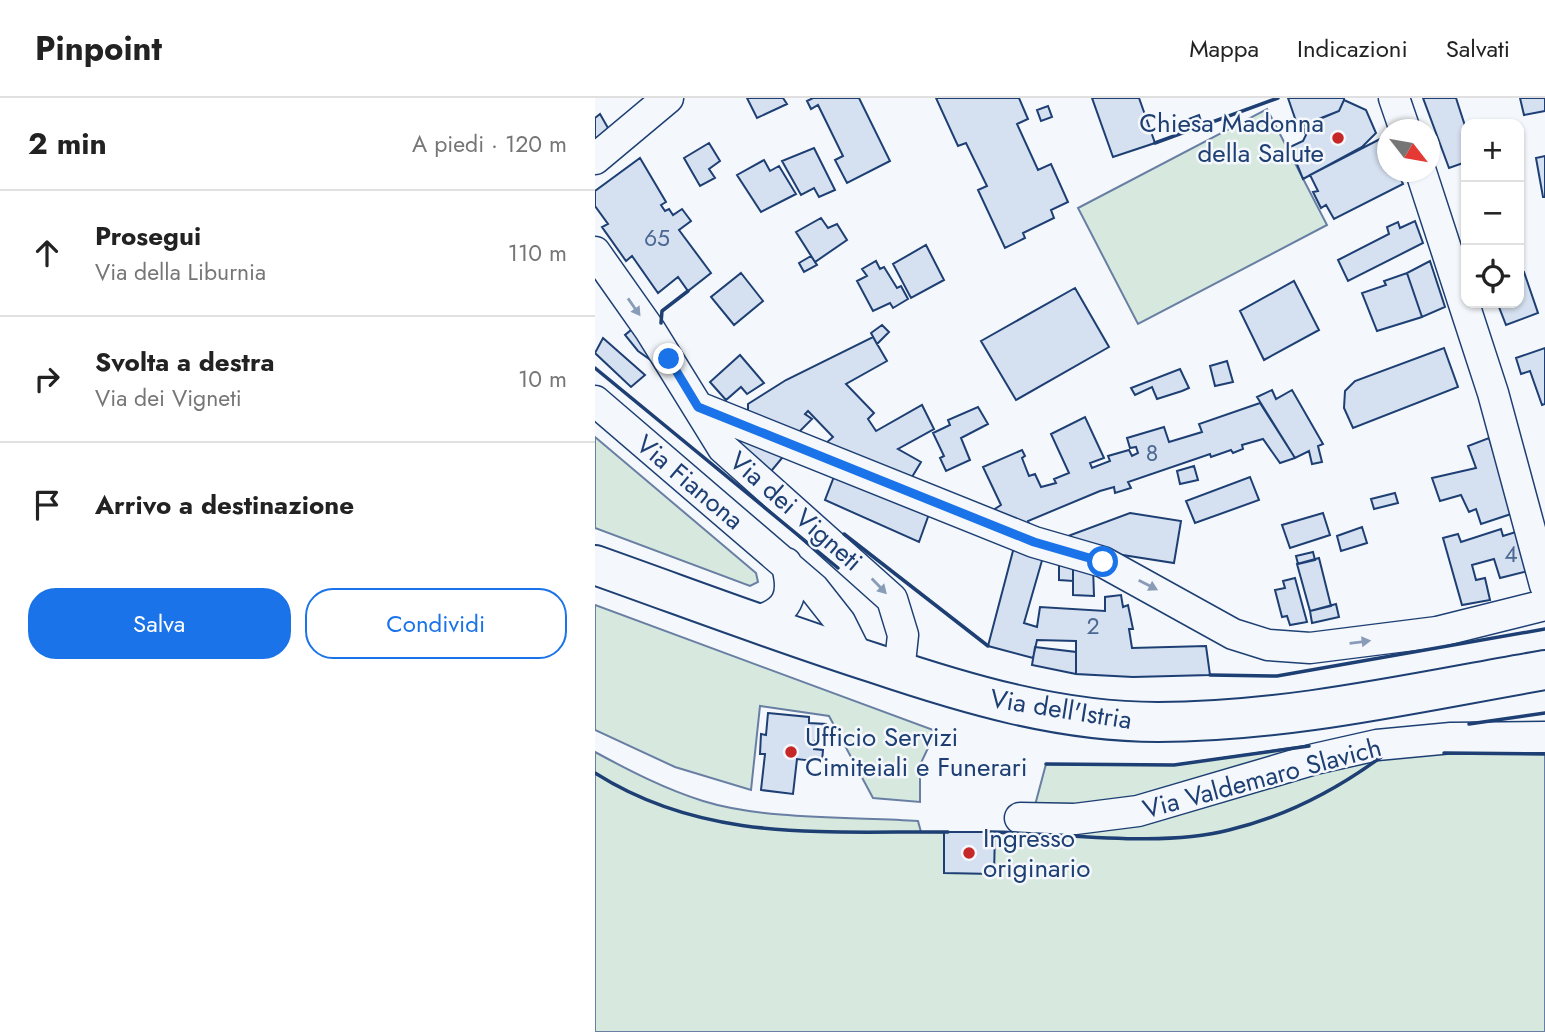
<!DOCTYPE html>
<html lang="it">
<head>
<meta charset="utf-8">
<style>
	body { margin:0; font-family:Jost,sans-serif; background:#f2f2f2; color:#222 }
	.controls { position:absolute; right:21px; top:21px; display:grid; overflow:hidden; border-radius:14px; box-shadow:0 2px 5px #0004 }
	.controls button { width:63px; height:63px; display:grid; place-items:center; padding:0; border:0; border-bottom:2px solid #e0e0e0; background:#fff; color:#222; font:35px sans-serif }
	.compass { position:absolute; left:782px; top:21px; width:63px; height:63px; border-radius:50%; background:#fff; box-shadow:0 2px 5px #0004; rotate:121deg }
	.stop { position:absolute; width:21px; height:21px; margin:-16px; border:5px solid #1a73e8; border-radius:50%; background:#fff }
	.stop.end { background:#1a73e8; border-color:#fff; box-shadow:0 2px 7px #0008 }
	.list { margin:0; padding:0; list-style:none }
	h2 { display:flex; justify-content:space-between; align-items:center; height:91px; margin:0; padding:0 28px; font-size:30px }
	h2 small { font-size:23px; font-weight:400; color:#767676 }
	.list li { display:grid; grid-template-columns:46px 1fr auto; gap:21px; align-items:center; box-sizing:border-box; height:126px; padding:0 28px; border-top:2px solid #e0e0e0 }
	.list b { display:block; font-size:26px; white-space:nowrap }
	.list p { margin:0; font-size:23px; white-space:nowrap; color:#767676 }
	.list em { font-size:23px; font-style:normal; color:#767676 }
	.actions { display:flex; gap:14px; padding:21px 28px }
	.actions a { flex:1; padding:16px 0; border:2px solid #1a73e8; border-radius:28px; text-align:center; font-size:24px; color:#1a73e8 }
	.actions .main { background:#1a73e8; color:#fff }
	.icon { flex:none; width:38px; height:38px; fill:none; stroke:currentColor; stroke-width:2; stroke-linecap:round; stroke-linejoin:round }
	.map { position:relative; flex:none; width:950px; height:934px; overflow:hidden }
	header { display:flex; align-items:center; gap:42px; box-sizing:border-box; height:98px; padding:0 35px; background:#fff; border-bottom:2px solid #e0e0e0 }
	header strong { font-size:33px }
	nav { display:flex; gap:38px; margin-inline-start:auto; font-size:24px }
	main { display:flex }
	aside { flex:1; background:#fff }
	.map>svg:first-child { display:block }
	.green { fill:#d7e8df; stroke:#687fa3; stroke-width:2 }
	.building { fill:#d5e0f0; stroke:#1d3f73; stroke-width:2 }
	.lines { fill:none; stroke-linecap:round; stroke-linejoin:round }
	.minor-casing { stroke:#1d3f73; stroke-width:33 }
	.major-casing { stroke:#1d3f73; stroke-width:42 }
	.minor { stroke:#f4f7fb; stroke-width:30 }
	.major { stroke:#f4f7fb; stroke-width:38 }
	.wall { stroke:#1d3f73; stroke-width:3.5 }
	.oneway { fill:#889bb7 }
	.route { stroke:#1a73e8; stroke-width:9 }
	.poi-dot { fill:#c62828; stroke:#f4f7fb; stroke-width:2.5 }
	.labels { text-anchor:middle; stroke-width:5; stroke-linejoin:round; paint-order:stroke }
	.number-label { font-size:23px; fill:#4b6792 }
	.poi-label { font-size:26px; fill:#1d3f73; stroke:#f4f7fb; text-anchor:start }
	.street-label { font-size:26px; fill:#1d3f73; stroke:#f4f7fb }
</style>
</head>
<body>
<header>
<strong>Pinpoint</strong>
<nav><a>Mappa</a><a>Indicazioni</a><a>Salvati</a></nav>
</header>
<main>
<aside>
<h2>2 min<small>A piedi · 120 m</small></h2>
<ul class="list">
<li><svg class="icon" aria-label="ahead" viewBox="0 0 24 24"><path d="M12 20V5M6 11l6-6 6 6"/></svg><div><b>Prosegui</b><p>Via della Liburnia</p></div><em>110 m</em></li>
<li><svg class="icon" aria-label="right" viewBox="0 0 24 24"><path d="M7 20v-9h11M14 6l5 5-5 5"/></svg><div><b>Svolta a destra</b><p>Via dei Vigneti</p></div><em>10 m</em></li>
<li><svg class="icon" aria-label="arrive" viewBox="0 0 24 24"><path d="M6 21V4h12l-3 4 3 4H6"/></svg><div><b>Arrivo a destinazione</b></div></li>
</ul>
<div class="actions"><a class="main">Salva</a><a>Condividi</a></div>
</aside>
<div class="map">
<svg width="950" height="934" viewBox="0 0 950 934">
	<rect width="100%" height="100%" fill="#f4f7fb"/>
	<path class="green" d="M672 11 732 127 543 226 483 110Z
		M0 339 161 475 163 484 155 488 0 430Z
		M0 507 341 633 325 667V704L278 700 234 618 165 608 156 692 80 669 0 632Z
		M730 645 540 705 439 711 451 666 579 667Z
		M0 654C35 673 70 691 108 703 169 722 258 719 323 723L326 734 433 736 435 727 706 673 812 656H950V934H0Z"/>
	<path class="building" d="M152 0H188L192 6 162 20Z
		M218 0H264L295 63 252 85 240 62 248 58 223 7 216 11 212 3Z
		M341 0H424L433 21 422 26 443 72 456 66 473 104 456 112 459 120 428 135 430 140 410 150 383 92 392 88 371 45 363 48Z
		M497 0H544L560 45 518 59Z
		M693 0H749V2L744 13 703 29Z
		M828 0H861L871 31V64L854 70Z
		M925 0H950V13L929 17Z
		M749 2 771 12 781 35 767 49 708 81 695 49 708 43 711 37 708 28 744 13Z
		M453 8 457 19 446 23 442 12Z
		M5 16 17 37 0 50V20Z
		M604 17 608 29 595 33 591 22Z
		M789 39 792 47V74H803L808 86 739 121 731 107 726 110 718 94 723 93 715 77Z
		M114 45 125 63 114 71 120 80 105 88 89 60Z
		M219 50 240 92 224 99 219 90 206 97 187 63Z
		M950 58V99H948L941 60Z
		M45 60 71 104 66 107 70 113 74 111 78 117 87 111 96 123 84 132 116 175 93 193 83 179 63 195 37 158 31 163 7 129 13 126 0 108V93Z
		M169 62 175 73 184 68 201 96 166 114 142 77Z
		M226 120 233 130 242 126 252 142 220 164 201 134Z
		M820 123 828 145 753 183 743 162 794 136 792 129 803 124 805 130Z
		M331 147 349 182 316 200 298 166Z
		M216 158 222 167 209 174 204 165Z
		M281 163 285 171 289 169 302 190 306 188 313 201 298 210 295 205 278 213 262 183 272 178 267 171Z
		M835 163 850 209 827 219 812 175Z
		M929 174 943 215 911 227 904 209 908 205H924V176Z
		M146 175 168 203 139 227 116 199Z
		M812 175 827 219 782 233 767 195 791 187 789 183Z
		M699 183 724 232 669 262 645 213Z
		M480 190 514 249 421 302 386 243Z
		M287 227 294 234 282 246 276 235Z
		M41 228 64 258 57 263 43 253 30 237Z
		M278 239 292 263 251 286 279 315 273 321 281 333 327 307 339 331 303 351 326 364 314 384 230 346 238 339 213 313 210 316 217 321 201 337 153 313V306L191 282Z
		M8 240 50 277 36 289 0 255Z
		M849 250 863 289 758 330 749 310 750 293 760 283Z
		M950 250V306L947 307 935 273 926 276 921 260Z
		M145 257 169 285 152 296 146 289 131 302 115 284Z
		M632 263 638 284 620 288 615 268Z
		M585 271 594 290 587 293 562 301 557 289 540 297 536 290Z
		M677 292 681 301 697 292 728 346 723 348 727 364 717 366 714 353 700 360 662 299Z
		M665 305 700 360 685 365 668 341 647 347 648 351 638 355 636 352 616 359 615 356 533 384 536 390 520 395 519 389 505 393 433 423 436 432 395 414 406 407 388 369 427 352 430 358 427 360 434 378 440 376 446 389 461 385 459 381 474 375 456 336 490 319 509 360 495 365 497 370 515 363 513 358 534 352 537 358 543 355 541 349 535 350 532 340 569 329 574 344 607 334 604 326Z
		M383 309 393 326 366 340 375 362 351 373 345 360 349 358 338 335 355 327 353 322Z
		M130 333 192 354 173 377Z
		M894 340 919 415 886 426 881 411 874 414 866 397 845 403 837 380 881 370 873 348Z
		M599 368 603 382 585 386 582 373Z
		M240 376 334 416 324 444 230 402Z
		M655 379 664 402 600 425 591 403Z
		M800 395 803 405 779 411 776 401Z
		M535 415 586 423 579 465 470 448 473 438Z
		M728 415 735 437 695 450 687 427Z
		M767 429 772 445 746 453 742 438Z
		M906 431 908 438 924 433 937 472 905 480 899 461 877 467 881 482 890 480 895 502 867 507 848 440 863 436 866 444Z
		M419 449 448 459 429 525 442 529 445 509 510 513V499L526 497 528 509 533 507 538 531H534L537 550 611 548 615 577 538 579 481 576V543L442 542 438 560 393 548Z
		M718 454 720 462 703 466 701 458Z
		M724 460 736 508 715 513 702 466Z
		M464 464 478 468V483L464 482Z
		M478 468 498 469 499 498 478 497Z
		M700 480 712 524 695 527 692 518 687 519 680 492 690 490 688 483Z
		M741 506 744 519 717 525 715 513Z
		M440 549 481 554V576L437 567Z
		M173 615 214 619V625L231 626 229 644 220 643 219 651 228 652 227 664 202 661 198 696 166 692 170 656H165L166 636 171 637Z
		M349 734H400L399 776 349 775Z"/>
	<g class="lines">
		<g class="minor-casing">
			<path id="minor" d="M799 0 810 32
				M0 61 73 0
				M826 74 898 295 950 487
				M0 154 55 232 128 350 297 501 308 537 304 574
				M0 303 219 491 245 524 263 560
				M103 309 439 444 508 464 638 536 673 547 715 550 842 534 950 507
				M159 524C193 515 201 498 191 465
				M425 720 480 721 543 713 720 661 782 647 856 640 950 639"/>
		</g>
		<g class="major-casing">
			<path id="major" d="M0 467C93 500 185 535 279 565 371 596 465 624 563 624 693 624 822 594 950 572"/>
		</g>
		<use href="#minor" class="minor"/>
		<use href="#major" class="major"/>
		<path class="wall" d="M560 45 683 0
			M66 225 67 213 93 193
			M0 270 243 470
			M249 436 393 548
			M615 577 682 578 950 531
			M874 626 950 615
			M849 655 950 656
			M451 666 579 667 714 648
			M0 675C110 745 229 733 353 734
			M395 734C468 735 564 750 634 732 689 719 741 692 786 659"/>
	</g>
	<defs><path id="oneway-solid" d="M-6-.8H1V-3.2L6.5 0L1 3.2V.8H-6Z" transform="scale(1.75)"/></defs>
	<g class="oneway">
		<use href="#oneway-solid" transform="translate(39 209) rotate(55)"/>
		<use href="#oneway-solid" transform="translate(553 487) rotate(27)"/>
		<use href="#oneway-solid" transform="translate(284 488) rotate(46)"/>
		<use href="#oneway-solid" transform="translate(765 544) rotate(-7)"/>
	</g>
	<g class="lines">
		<path class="route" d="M74 261 103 309 439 444 508 464"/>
	</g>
	<g class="poi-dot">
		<circle cx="743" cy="40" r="7"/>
		<circle cx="196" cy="654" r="7"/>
		<circle cx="374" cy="755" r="7"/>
	</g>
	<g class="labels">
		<g class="number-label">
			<text x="62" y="148">65</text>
			<text x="557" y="363">8</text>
			<text x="916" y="464">4</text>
			<text x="498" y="536">2</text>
		</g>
		<g class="poi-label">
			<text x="729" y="34" text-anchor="end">Chiesa Madonna<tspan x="729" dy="30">della Salute</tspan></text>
			<text x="210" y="648">Ufficio Servizi<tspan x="210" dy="30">Cimiteiali e Funerari</tspan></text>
			<text x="388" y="749">Ingresso<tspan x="388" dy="30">originario</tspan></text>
		</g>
		<g class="street-label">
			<text transform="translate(95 384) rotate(40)" y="9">Via Fianona</text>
			<text transform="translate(201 413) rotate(41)" y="9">Via dei Vigneti</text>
			<text transform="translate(466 611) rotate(9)" y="9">Via dell'Istria</text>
			<text transform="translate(667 680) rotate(-15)" y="9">Via Valdemaro Slavich</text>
		</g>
	</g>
</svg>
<div class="controls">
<button>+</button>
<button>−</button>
<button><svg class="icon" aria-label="locate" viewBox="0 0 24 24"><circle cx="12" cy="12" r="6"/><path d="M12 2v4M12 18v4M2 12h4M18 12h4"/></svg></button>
</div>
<svg class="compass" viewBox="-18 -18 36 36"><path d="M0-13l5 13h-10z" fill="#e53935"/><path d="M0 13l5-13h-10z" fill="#767676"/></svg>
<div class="stop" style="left:508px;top:464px"></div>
<div class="stop end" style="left:74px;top:261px"></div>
</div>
</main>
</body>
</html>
